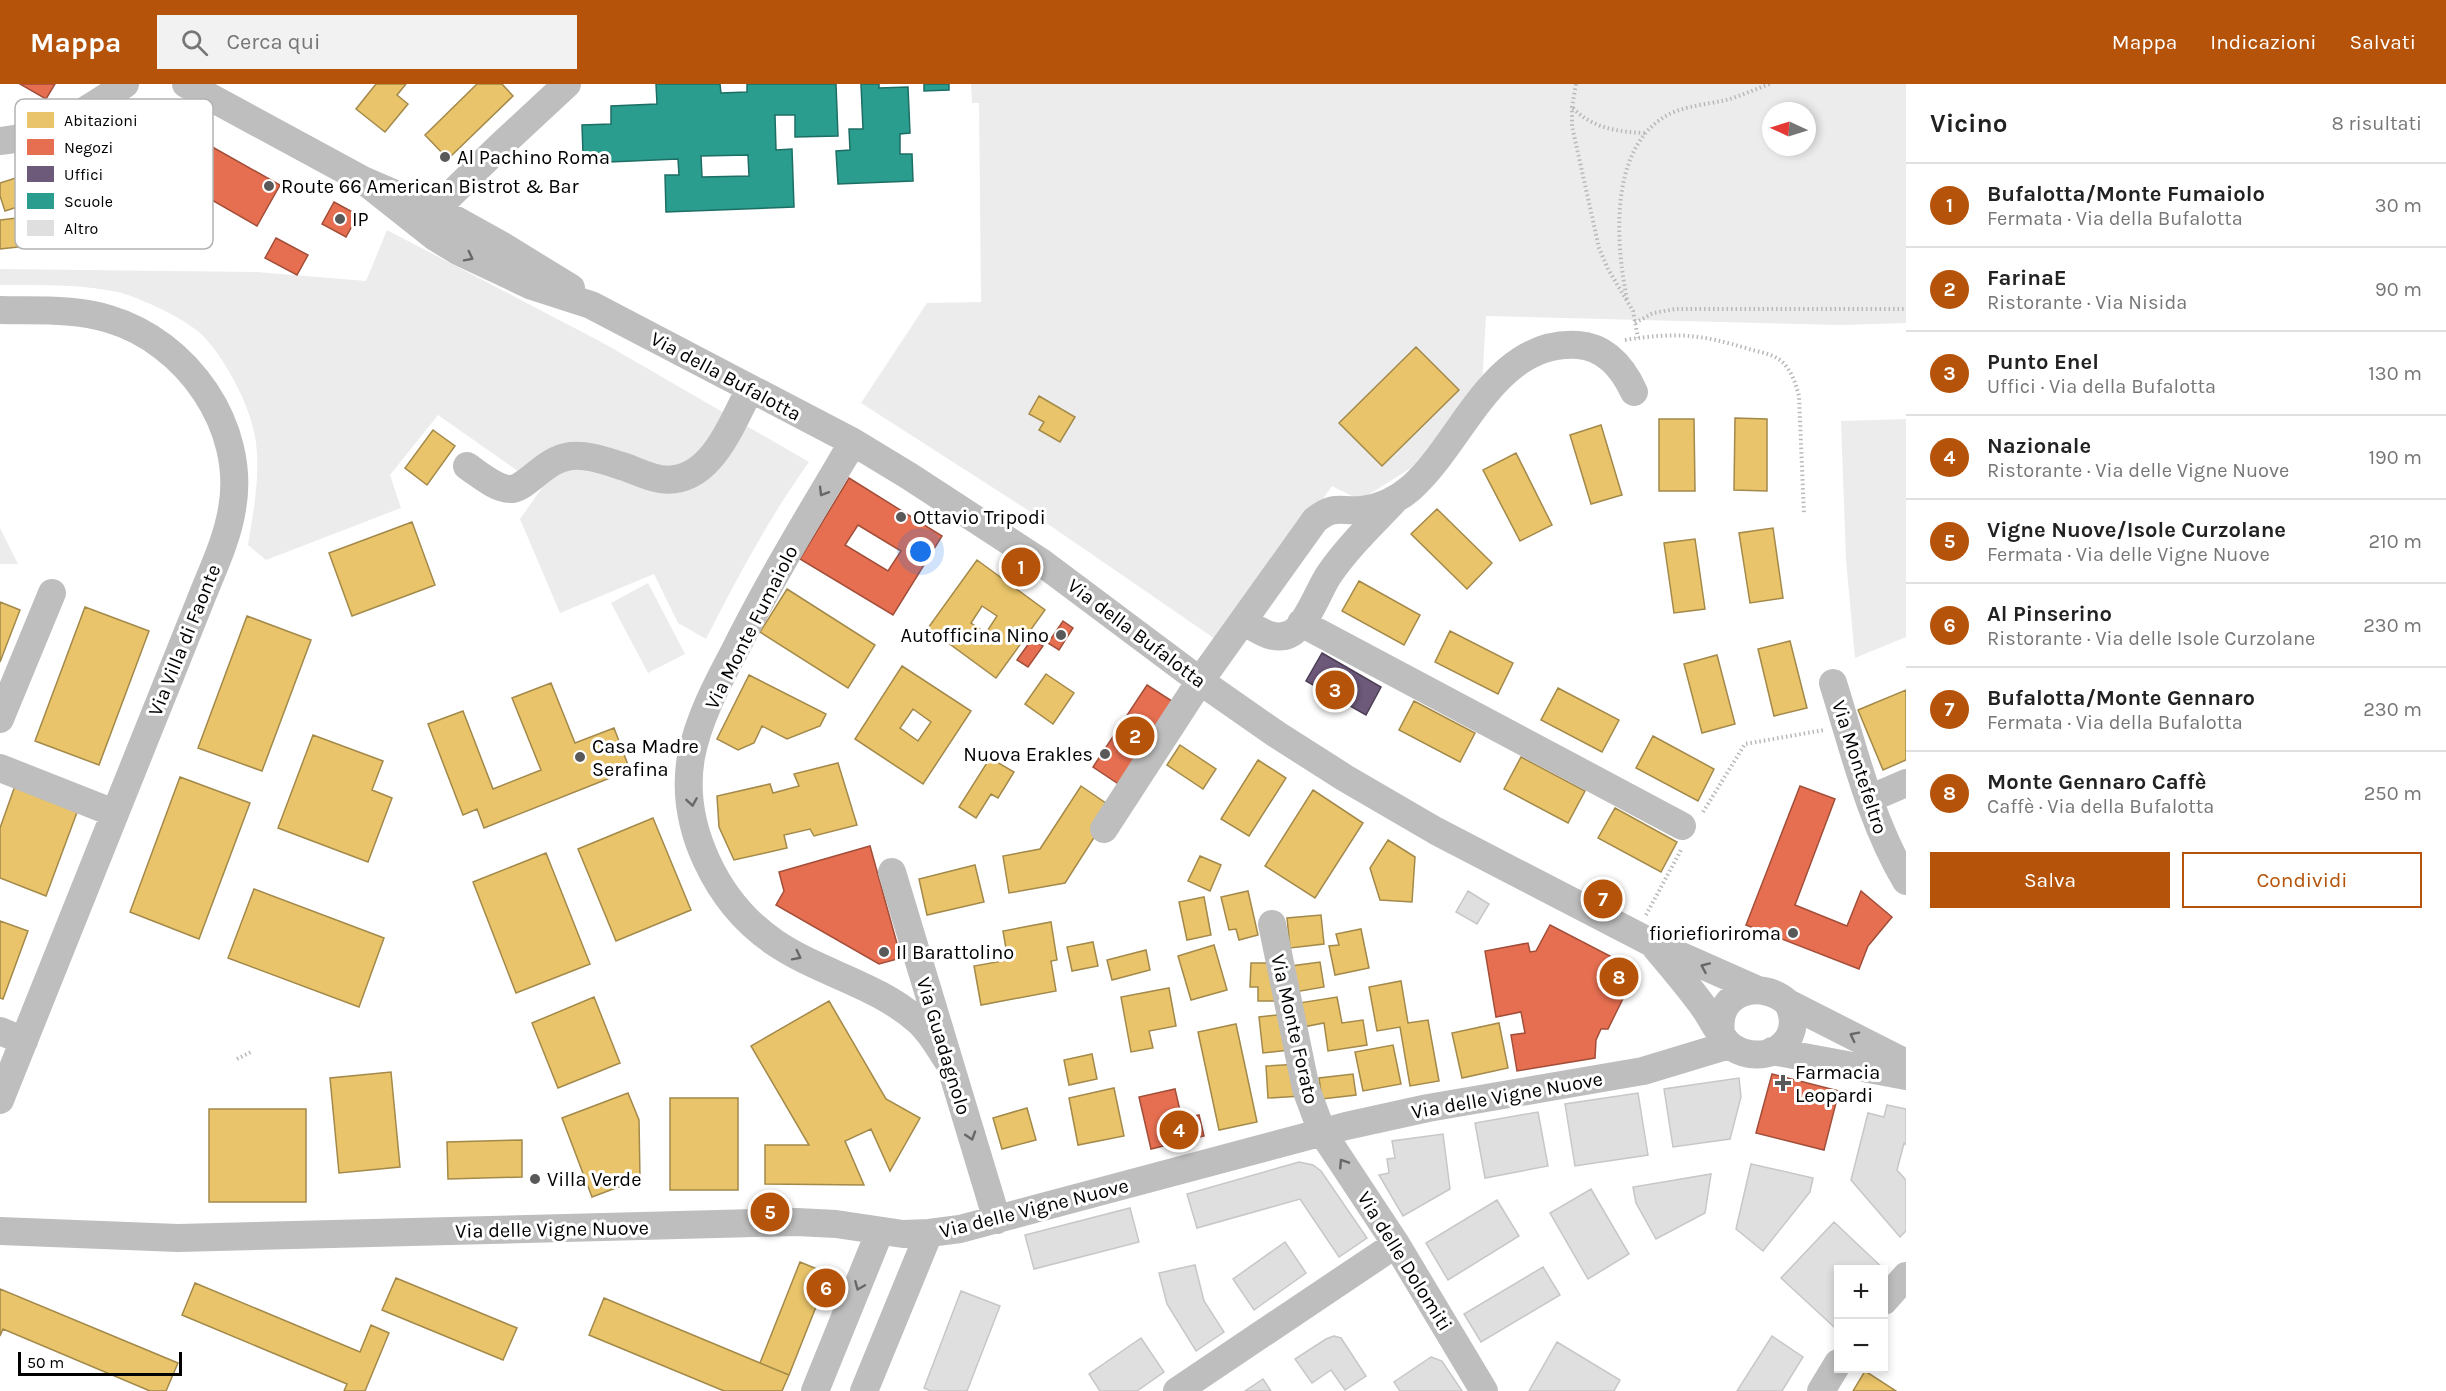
<!DOCTYPE html>
<html lang="it">
<head>
<meta charset="utf-8">
<style>
	body { margin:0; font-family:Karla,sans-serif; background:#f2f2f2; color:#222 }
	.controls { position:absolute; right:18px; bottom:18px; display:grid; overflow:hidden; border-radius:0px; box-shadow:0 3px 9px #0003 }
	.controls button { width:54px; height:54px; display:grid; place-items:center; padding:0; border:0; border-bottom:2px solid #e0e0e0; background:#fff; color:#222; font:30px sans-serif }
	.compass { position:absolute; left:1762px; top:18px; width:54px; height:54px; border-radius:50%; background:#fff; box-shadow:0 3px 9px #0003; rotate:274deg }
	.scale { position:absolute; left:18px; bottom:15px; width:164px; box-sizing:border-box; padding-left:6px; border:3px solid #000; border-top:0; font-size:16px; line-height:21px; white-space:nowrap; color:#000; -webkit-text-stroke:4px #fff; paint-order:stroke }
	.you { position:absolute; left:921px; top:468px; width:21px; height:21px; margin:-15px; border:4px solid #fff; border-radius:50%; background:#1a73e8; box-shadow:0 0 0 9px #1a73e833 }
	.badge { display:grid; place-items:center; width:39px; height:39px; border-radius:50%; background:#b45309; color:#fff; font-size:20px; font-weight:700 }
	.pin { position:absolute; translate:-50% -50%; border:3px solid #fff; box-shadow:0 2px 6px #0006 }
	.list { margin:0; padding:0; list-style:none }
	h2 { display:flex; justify-content:space-between; align-items:center; height:78px; margin:0; padding:0 24px; font-size:26px }
	h2 small { font-size:20px; font-weight:400; color:#767676 }
	.list li { display:grid; grid-template-columns:39px 1fr auto; gap:18px; align-items:center; box-sizing:border-box; height:84px; padding:0 24px; border-top:2px solid #e0e0e0 }
	.list b { display:block; font-size:22px; white-space:nowrap }
	.list p { margin:0; font-size:20px; white-space:nowrap; color:#767676 }
	.list em { font-size:20px; font-style:normal; color:#767676 }
	.actions { display:flex; gap:12px; padding:18px 24px }
	.actions a { flex:1; padding:14px 0; border:2px solid #b45309; border-radius:0px; text-align:center; font-size:21px; color:#b45309 }
	.actions .main { background:#b45309; color:#fff }
	.icon { flex:none; width:33px; height:33px; fill:none; stroke:currentColor; stroke-width:2; stroke-linecap:round; stroke-linejoin:round }
	.map { position:relative; flex:none; width:1906px; height:1307px; overflow:hidden }
	header { display:flex; align-items:center; gap:36px; box-sizing:border-box; height:84px; padding:0 30px; background:#b45309; color:#fff }
	header strong { font-size:28px }
	nav { display:flex; gap:33px; margin-inline-start:auto; font-size:21px }
	.search { width:420px; height:54px; background:#f2f2f2; display:flex; align-items:center; gap:15px; box-sizing:border-box; padding:0 21px; border-radius:0px; color:#767676; font-size:22px }
	main { display:flex }
	aside { flex:1; background:#fff }
	.map>svg:first-child { display:block }
	.green { fill:#ececec; fill-rule:evenodd }
	.homes { fill:#e9c46a; stroke:#a3894a; stroke-width:1.5; fill-rule:evenodd }
	.shops { fill:#e76f51; stroke:#a24e39; stroke-width:1.5; fill-rule:evenodd }
	.offices { fill:#6d597a; stroke:#4c3e55; stroke-width:1.5 }
	.schools { fill:#2a9d8f; stroke:#1d6e64; stroke-width:1.5; fill-rule:evenodd }
	.building { fill:#dfdfdf; stroke:#c7c7c7; stroke-width:1.5 }
	.lines { fill:none; stroke-linecap:round; stroke-linejoin:round }
	.path { stroke:#b9b9b9; stroke-width:4; stroke-dasharray:1.5 3; stroke-linecap:butt }
	.minor { stroke:#bebebe; stroke-width:28 }
	.oneway { stroke:#686868 }
	.poi-dot { fill:#595959; stroke:#fff; stroke-width:2 }
	.labels { text-anchor:middle; stroke-width:6; stroke-linejoin:round; paint-order:stroke }
	.poi-label { font-size:20px; fill:#000; stroke:#fff; text-anchor:start }
	.street-label { font-size:20px; fill:#000; stroke:#fff }
	.key { fill:#fff; stroke:#b2b2b2; stroke-width:1.5 }
	.key-label { font-size:16px; fill:#000 }
</style>
</head>
<body>
<header>
<strong>Mappa</strong>
<div class="search"><svg class="icon" aria-label="search" viewBox="0 0 24 24"><circle cx="10" cy="10" r="6"/><path d="M15 15l6 6"/></svg>Cerca qui</div>
<nav><a>Mappa</a><a>Indicazioni</a><a>Salvati</a></nav>
</header>
<main>
<div class="map">
<svg width="1906" height="1307" viewBox="0 0 1906 1307">
	<rect width="100%" height="100%" fill="#fff"/>
	<path class="green" d="M971 0H1906V239L1842 241 1486 232 1482 301 1411 384 1368 411 1356 414 1332 402 1221 559 1026 425 861 319 927 219 981 218 979 19H972ZM1771 27H1807V63H1771Z
		M387 146 605 260 809 378C769 434 737 494 706 555L678 539 654 490 560 529 520 435 542 404 438 331 390 391 401 424 266 476 248 461C254 425 261 388 255 352 249 320 227 279 206 255 191 237 141 214 118 208 79 200 40 201 0 201V185L257 188 366 197Z
		M1906 335V553L1855 574 1846 476 1841 337Z
		M0 444 18 480H0Z
		M648 499 685 570 648 589 611 519Z"/>
	<path class="homes" d="M376 0H406L397 11 408 20 385 48 356 25Z
		M477 0H502L513 12 448 75 425 51Z
		M50 83 58 110 5 127 0 112V99Z
		M42 131 45 160 0 165V136Z
		M1416 263 1459 306 1382 382 1339 339Z
		M1039 312 1075 333 1060 358 1039 346 1044 338 1029 330Z
		M1735 334 1767 335V407L1734 406Z
		M1659 335H1694L1695 407H1659Z
		M1601 341 1622 411 1591 420 1570 351Z
		M433 346 455 362 427 401 405 384Z
		M1516 369 1552 441 1520 457 1483 386Z
		M1437 425 1492 479 1467 505 1411 450Z
		M412 438 435 501 352 532 329 469Z
		M1773 444 1783 514 1750 519 1739 449Z
		M1695 455 1705 525 1674 529 1664 459Z
		M977 476 1045 526 996 594 928 544ZM982 522 997 532 986 549 971 539Z
		M1359 497 1420 531 1404 561 1342 527Z
		M787 505 875 561 848 604 760 548Z
		M0 518 20 526 0 578Z
		M85 523 149 547 99 681 35 657Z
		M247 532 311 556 262 687 198 664Z
		M1450 547 1513 579 1498 610 1435 578Z
		M1790 557 1807 624 1774 632 1758 565Z
		M1717 571 1735 640 1702 649 1684 580Z
		M902 582 971 627 923 700 855 655ZM913 625 931 638 918 657 900 644Z
		M1046 590 1074 609 1053 640 1025 620Z
		M749 591 826 630 820 642 787 655 762 642 754 659 738 666 717 655Z
		M551 599 575 659 614 644 630 686 484 744 477 725 463 731 428 640 463 627 493 705 541 686 512 614Z
		M1558 604 1619 636 1602 668 1541 636Z
		M1906 606V676L1883 686 1858 626Z
		M1414 617 1475 649 1460 678 1399 646Z
		M313 651 383 677 372 706 392 714 368 778 278 744Z
		M1653 652 1714 685 1698 717 1636 684Z
		M1180 661 1216 685 1203 705 1167 681Z
		M1521 673 1585 707 1568 739 1504 705Z
		M990 674 1014 688 998 714 991 710 976 734 959 723Z
		M1258 676 1286 694 1249 752 1221 735Z
		M838 679 857 741 814 752 810 745 784 751 787 764 734 776 719 743 717 712 770 700 773 709 799 702 794 690Z
		M180 693 250 719 199 855 130 828Z
		M16 699 79 723 46 812 0 794V744Z
		M1081 702 1113 724 1065 799 1009 809 1003 772 1040 765Z
		M1313 706 1363 739 1315 814 1265 782Z
		M1615 724 1677 758 1661 788 1598 754Z
		M653 734 691 826 616 857 578 765Z
		M1388 756 1415 773 1412 818 1380 816 1370 784Z
		M546 769 590 880 516 909 473 798Z
		M1200 772 1221 781 1210 807 1188 797Z
		M975 781 984 818 927 831 919 795Z
		M254 805 384 854 359 923 228 874Z
		M1248 807 1258 851 1239 856 1236 845 1229 846 1221 813Z
		M1204 813 1211 851 1187 856 1179 818Z
		M1321 831 1324 860 1290 864 1287 834Z
		M0 837 28 847 3 915 0 914Z
		M1051 838 1057 876 1051 877 1056 907 981 921 974 882 1008 876 1003 847Z
		M1361 845 1369 884 1335 891 1329 862 1339 861 1336 850Z
		M1093 858 1098 882 1072 887 1067 863Z
		M1214 861 1227 906 1191 916 1178 872Z
		M1146 866 1150 886 1112 896 1107 876Z
		M1320 878 1324 903 1295 908 1291 882Z
		M1251 879H1279L1277 917H1258V903H1250Z
		M1401 897 1408 939 1428 936 1439 997 1410 1002 1400 943 1377 947 1369 903Z
		M1169 904 1176 942 1149 947 1153 964 1131 968 1121 913Z
		M594 913 620 979 558 1004 532 939Z
		M1337 913 1342 939 1363 936 1367 961 1328 967 1324 939 1303 943 1299 919Z
		M829 917 886 1015 920 1034 890 1087 871 1045 845 1057 864 1101 765 1100V1061H809L751 962Z
		M1286 930 1289 966 1263 969 1259 933Z
		M1499 939 1508 984 1462 994 1452 949Z
		M1236 940 1257 1038 1219 1046 1198 948Z
		M1393 961 1401 1000 1363 1007 1355 968Z
		M1092 970 1097 995 1069 1001 1064 976Z
		M1300 980 1302 1012 1268 1014 1266 982Z
		M391 988 400 1083 339 1089 330 994Z
		M1353 990 1356 1011 1322 1015 1319 994Z
		M1114 1004 1124 1052 1078 1061 1069 1014Z
		M628 1009 639 1036 640 1095 592 1113 562 1034Z
		M670 1014H738V1106H670Z
		M1027 1024 1036 1056 1002 1065 993 1034Z
		M209 1025H306V1118H209Z
		M522 1056V1093L448 1095 447 1058Z
		M800 1178 829 1190 789 1291 760 1279Z
		M396 1194 517 1244 503 1276 382 1226Z
		M195 1199 360 1268 371 1241 389 1249 365 1307H344L347 1300 182 1231Z
		M0 1205 178 1279 166 1307H150L3 1245 0 1252Z
		M604 1214 789 1291 782 1307H724L589 1251Z
		M1865 1287 1896 1307H1853Z"/>
	<path class="shops" d="M20 0H55L46 15Z
		M207 60 280 101 257 142 184 100Z
		M334 118 358 131 346 153 322 140Z
		M276 154 308 171 297 191 265 174Z
		M849 394 942 452 893 531 800 475ZM858 441 901 467 888 487 845 461Z
		M1063 537 1073 544 1059 566 1048 559Z
		M1032 555 1043 562 1028 583 1017 576Z
		M1147 601 1178 621 1123 703 1093 683Z
		M1800 702 1835 715 1795 821 1847 842 1861 807 1892 833 1868 862 1859 885 1746 841Z
		M870 762 901 874 879 880 776 821 784 807 779 788Z
		M1550 841 1637 886 1608 945H1601L1596 956 1595 974 1517 987 1511 951 1525 949 1521 928 1496 933 1485 867 1528 859 1530 868 1536 867Z
		M1772 990 1839 1007 1824 1066 1756 1049Z
		M1175 1005 1182 1035 1199 1031 1204 1052 1151 1065 1139 1013Z"/>
	<path class="offices" d="M1322 569 1381 603 1366 631 1306 597Z"/>
	<path class="schools" d="M656 0H720L721 9 747 8V0H836L838 52 795 53V31H775L776 66 792 65 794 123 666 128 665 91H679L678 75 610 78V69L583 70 582 41 611 40V22L657 20ZM748 71 749 92 702 93 701 72Z
		M861 0H879V4L908 3 910 49 900 50V70H912L913 97 838 100 836 67 850 66 849 45H863Z
		M924 0H949V6L924 7Z"/>
	<path class="building" d="M1468 807 1489 820 1477 840 1456 828Z
		M1739 994 1741 1013 1730 1055 1673 1063 1664 1005Z
		M1638 1009 1648 1071 1575 1082 1565 1020Z
		M1887 1021 1906 1025V1061L1904 1059 1897 1086 1906 1096V1147L1900 1153 1851 1096 1868 1029 1884 1033Z
		M1538 1028 1548 1082 1485 1094 1475 1039Z
		M1443 1050 1450 1105 1403 1132 1379 1091 1389 1089 1387 1075 1395 1074 1392 1057Z
		M1299 1078 1313 1081 1321 1087 1367 1154 1339 1173 1300 1115 1197 1144 1187 1110Z
		M1751 1080 1813 1094 1810 1108 1763 1167 1736 1145Z
		M1711 1090 1705 1129 1656 1155 1636 1119 1633 1103Z
		M1591 1105 1629 1170 1588 1195 1550 1129Z
		M1497 1116 1519 1152 1448 1196 1426 1159Z
		M1130 1124 1139 1158 1034 1185 1025 1151Z
		M1834 1138 1886 1187 1884 1190V1186H1838V1238L1834 1243 1781 1194Z
		M1285 1158 1306 1189 1254 1226 1233 1195Z
		M1195 1181 1204 1217 1224 1248 1196 1267 1167 1220 1159 1189Z
		M1543 1183 1560 1211 1481 1258 1464 1230Z
		M961 1207 1000 1222 967 1307H931L924 1304Z
		M1334 1252 1341 1254 1366 1292 1345 1306 1331 1286 1312 1299 1295 1275 1326 1255Z
		M1772 1252 1803 1273 1782 1307H1737Z
		M1141 1254 1164 1288 1137 1307H1100L1089 1290Z
		M1557 1258 1620 1296 1614 1307H1529Z
		M1431 1273 1442 1277 1462 1307H1400L1394 1298Z
		M1263 1295 1271 1307H1245Z"/>
	<g class="lines">
		<path class="path" d="M1576 0 1572 23V42L1599 164 1608 185 1633 227 1638 254
			M1573 24C1592 44 1618 48 1645 49
			M1627 215C1616 161 1609 71 1661 35 1679 22 1705 21 1726 16 1741 12 1755 5 1770 0
			M1635 239 1653 229 1676 225H1906
			M1625 256C1676 248 1700 250 1749 265 1762 269 1777 270 1786 282 1793 291 1796 301 1799 312L1804 431
			M1703 728 1745 660 1824 646
			M1646 831 1681 766
			M237 975 251 968"/>
		<path class="minor" d="M186 0 363 96 456 136 501 161 571 204
			M0 57C45 53 89 26 125 0
			M363 96 435 153 458 167 532 202 591 221 853 358 909 392 1041 478 1200 597 1276 650 1345 694 1436 747 1652 859 1758 906
			M424 137 497 65 567 0
			M0 226C36 227 74 224 109 235 187 258 247 343 232 425 227 457 211 489 199 520L0 1016
			M853 358C812 427 770 496 734 568 717 600 698 636 691 673 679 742 717 819 774 858 819 889 876 900 917 936 930 947 938 962 947 976
			M467 382C479 390 497 406 512 405 528 403 545 375 571 372 589 370 608 378 625 383 636 387 648 393 660 395 710 403 731 340 750 305
			M1243 537C1257 545 1273 558 1290 550 1305 544 1319 506 1328 492 1346 465 1370 442 1393 418
			M1301 539 1682 742
			M1833 599C1854 666 1870 736 1906 797
			M0 635 52 509
			M0 684 114 729
			M1869 715 1906 699
			M1104 745 1200 597 1315 436C1335 420 1340 428 1362 426 1380 424 1397 416 1411 404 1463 358 1494 255 1578 261 1606 263 1623 284 1634 308
			M892 788 997 1136
			M1272 840 1306 1005 1322 1048 1396 1160 1484 1307
			M1656 864C1673 884 1690 904 1705 925 1712 935 1722 956 1732 963 1764 984 1807 959 1788 919
			M0 947 24 957
			M1721 949C1715 907 1761 894 1788 919L1906 979
			M1772 967 1906 992
			M0 1147 178 1154 797 1138 836 1140 903 1150 929 1149 960 1145 1346 1042 1428 1024 1643 987 1729 961
			M1884 1217 1906 1192
			M815 1307 880 1147
			M864 1307 929 1149
			M1177 1307 1396 1160
			M1821 1307 1838 1279"/>
	</g>
	<defs><path id="oneway-chevron" d="M-2-3.5L2.5 0L-2 3.5" fill="none" stroke-width="1.6" stroke-linecap="round" stroke-linejoin="round" transform="scale(1.5)"/></defs>
	<g class="oneway">
		<use href="#oneway-chevron" transform="translate(469 173) rotate(27)"/>
		<use href="#oneway-chevron" transform="translate(823 408) rotate(121)"/>
		<use href="#oneway-chevron" transform="translate(692 718) rotate(81)"/>
		<use href="#oneway-chevron" transform="translate(797 872) rotate(27)"/>
		<use href="#oneway-chevron" transform="translate(1705 883) rotate(-156)"/>
		<use href="#oneway-chevron" transform="translate(1854 952) rotate(-153)"/>
		<use href="#oneway-chevron" transform="translate(971 1052) rotate(72)"/>
		<use href="#oneway-chevron" transform="translate(1343 1079) rotate(-123)"/>
		<use href="#oneway-chevron" transform="translate(859 1202) rotate(113)"/>
	</g>
	<g class="poi-dot">
		<circle cx="445" cy="73" r="6"/>
		<circle cx="269" cy="102" r="6"/>
		<circle cx="340" cy="135" r="6"/>
		<circle cx="901" cy="433" r="6"/>
		<circle cx="1061" cy="551" r="6"/>
		<circle cx="1105" cy="670" r="6"/>
		<circle cx="580" cy="673" r="6"/>
		<circle cx="1793" cy="849" r="6"/>
		<circle cx="884" cy="868" r="6"/>
		<path d="M1780 990h6v6h6v6h-6v6h-6v-6h-6v-6h6z"/>
		<circle cx="535" cy="1095" r="6"/>
	</g>
	<g class="labels">
		<g class="poi-label">
			<text x="457" y="80">Al Pachino Roma</text>
			<text x="281" y="109">Route 66 American Bistrot &amp; Bar</text>
			<text x="352" y="142">IP</text>
			<text x="913" y="440">Ottavio Tripodi</text>
			<text x="1049" y="558" text-anchor="end">Autofficina Nino</text>
			<text x="592" y="669">Casa Madre<tspan x="592" dy="23">Serafina</tspan></text>
			<text x="1093" y="677" text-anchor="end">Nuova Erakles</text>
			<text x="1781" y="856" text-anchor="end">fioriefioriroma</text>
			<text x="896" y="875">Il Barattolino</text>
			<text x="1795" y="995">Farmacia<tspan x="1795" dy="23">Leopardi</tspan></text>
			<text x="547" y="1102">Villa Verde</text>
		</g>
		<g class="street-label">
			<text transform="translate(726 292) rotate(28)" y="7">Via della Bufalotta</text>
			<text transform="translate(751 543) rotate(-63)" y="7">Via Monte Fumaiolo</text>
			<text transform="translate(1137 549) rotate(37)" y="7">Via della Bufalotta</text>
			<text transform="translate(184 556) rotate(-68)" y="7">Via Villa di Faonte</text>
			<text transform="translate(1860 683) rotate(72)" y="7">Via Montefeltro</text>
			<text transform="translate(1295 945) rotate(77)" y="7">Via Monte Forato</text>
			<text transform="translate(944 962) rotate(73)" y="7">Via Guadagnolo</text>
			<text transform="translate(1507 1011) rotate(-10)" y="7">Via delle Vigne Nuove</text>
			<text transform="translate(1034 1124) rotate(-14)" y="7">Via delle Vigne Nuove</text>
			<text transform="translate(552 1145) rotate(-1)" y="7">Via delle Vigne Nuove</text>
			<text transform="translate(1405 1177) rotate(58)" y="7">Via delle Dolomiti</text>
		</g>
	</g>
	<rect x="15" y="15" width="198" height="150" rx="9" class="key"/>
	<rect x="27" y="28" width="27" height="16" fill="#e9c46a"/>
	<rect x="27" y="55" width="27" height="16" fill="#e76f51"/>
	<rect x="27" y="82" width="27" height="16" fill="#6d597a"/>
	<rect x="27" y="109" width="27" height="16" fill="#2a9d8f"/>
	<rect x="27" y="136" width="27" height="16" fill="#dfdfdf"/>
	<g class="key-label">
		<text x="64" y="42">Abitazioni</text>
		<text x="64" y="69">Negozi</text>
		<text x="64" y="96">Uffici</text>
		<text x="64" y="123">Scuole</text>
		<text x="64" y="150">Altro</text>
	</g>
</svg>
<div class="controls">
<button>+</button>
<button>−</button>
</div>
<svg class="compass" viewBox="-18 -18 36 36"><path d="M0-13l5 13h-10z" fill="#e53935"/><path d="M0 13l5-13h-10z" fill="#767676"/></svg>
<div class="scale">50 m</div>
<div class="you"></div>
<div class="pin badge" style="left:1021px;top:483px">1</div>
<div class="pin badge" style="left:1135px;top:652px">2</div>
<div class="pin badge" style="left:1335px;top:606px">3</div>
<div class="pin badge" style="left:1179px;top:1046px">4</div>
<div class="pin badge" style="left:770px;top:1128px">5</div>
<div class="pin badge" style="left:826px;top:1204px">6</div>
<div class="pin badge" style="left:1603px;top:815px">7</div>
<div class="pin badge" style="left:1619px;top:893px">8</div>
</div>
<aside>
<h2>Vicino<small>8 risultati</small></h2>
<ul class="list">
<li><span class="badge">1</span><div><b>Bufalotta/Monte Fumaiolo</b><p>Fermata · Via della Bufalotta</p></div><em>30 m</em></li>
<li><span class="badge">2</span><div><b>FarinaE</b><p>Ristorante · Via Nisida</p></div><em>90 m</em></li>
<li><span class="badge">3</span><div><b>Punto Enel</b><p>Uffici · Via della Bufalotta</p></div><em>130 m</em></li>
<li><span class="badge">4</span><div><b>Nazionale</b><p>Ristorante · Via delle Vigne Nuove</p></div><em>190 m</em></li>
<li><span class="badge">5</span><div><b>Vigne Nuove/Isole Curzolane</b><p>Fermata · Via delle Vigne Nuove</p></div><em>210 m</em></li>
<li><span class="badge">6</span><div><b>Al Pinserino</b><p>Ristorante · Via delle Isole Curzolane</p></div><em>230 m</em></li>
<li><span class="badge">7</span><div><b>Bufalotta/Monte Gennaro</b><p>Fermata · Via della Bufalotta</p></div><em>230 m</em></li>
<li><span class="badge">8</span><div><b>Monte Gennaro Caffè</b><p>Caffè · Via della Bufalotta</p></div><em>250 m</em></li>
</ul>
<div class="actions"><a class="main">Salva</a><a>Condividi</a></div>
</aside>
</main>
</body>
</html>
